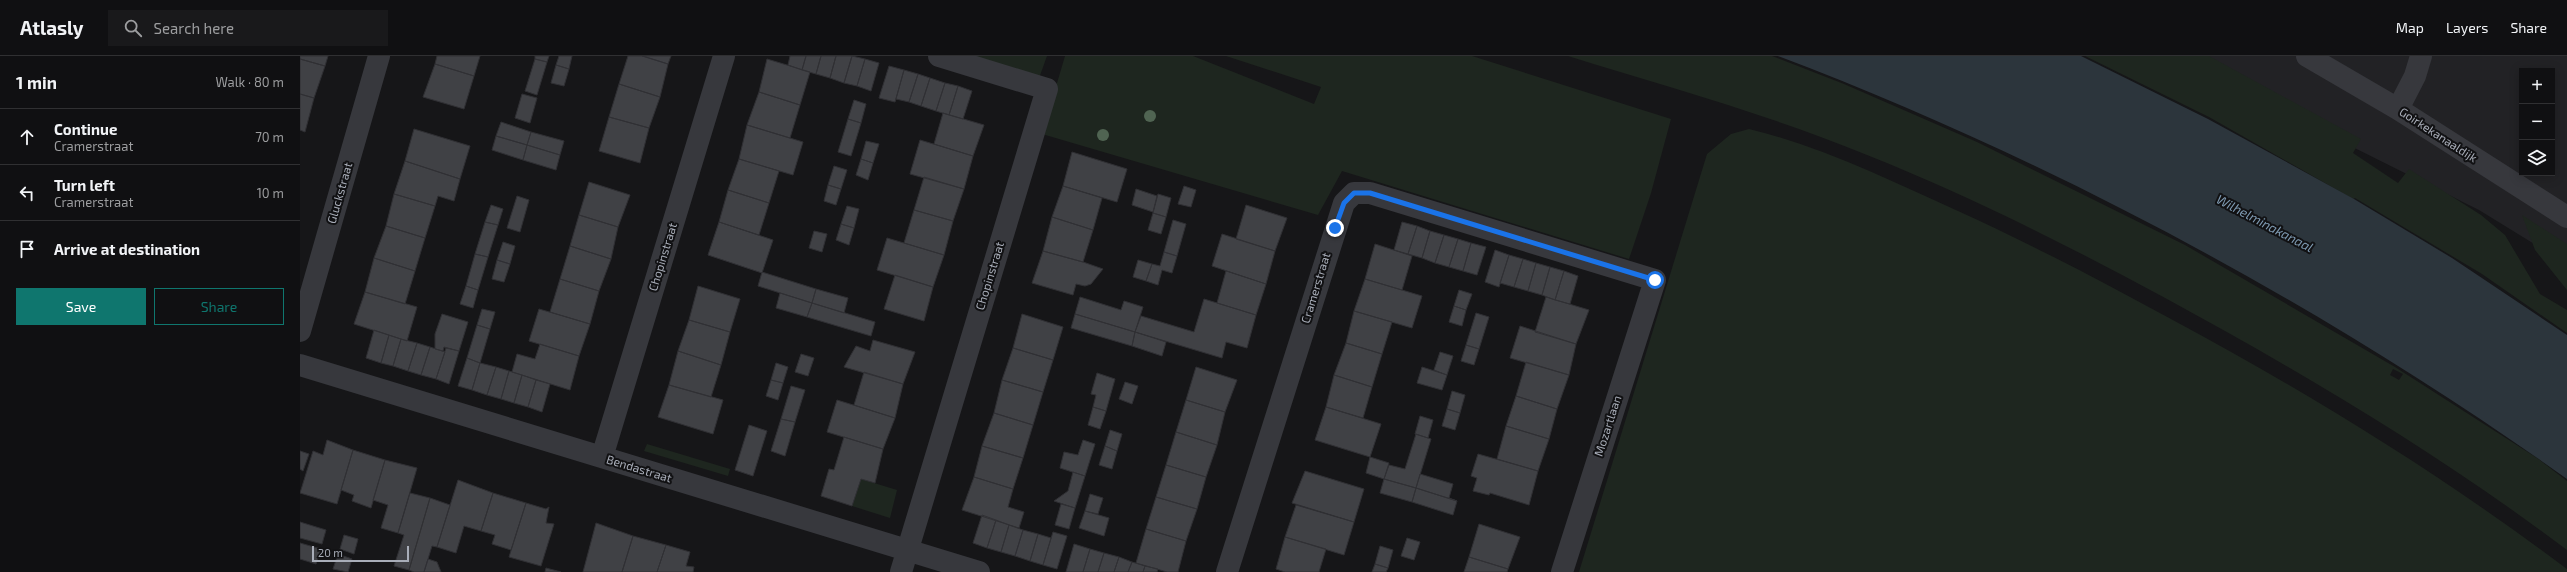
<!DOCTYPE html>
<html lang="en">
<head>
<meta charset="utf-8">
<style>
	body { margin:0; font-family:"Exo 2",sans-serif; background:#19191b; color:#f1f3f6 }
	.controls { position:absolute; right:12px; top:12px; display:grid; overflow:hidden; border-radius:0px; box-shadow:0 2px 10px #0003 }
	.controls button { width:36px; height:36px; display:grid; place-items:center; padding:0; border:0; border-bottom:1px solid #303032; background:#101012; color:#f1f3f6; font:20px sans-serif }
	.scale { position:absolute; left:12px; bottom:10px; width:97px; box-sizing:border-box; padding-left:4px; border:2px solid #a8adb8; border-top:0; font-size:11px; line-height:14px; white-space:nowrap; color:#a8adb8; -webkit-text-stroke:3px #111113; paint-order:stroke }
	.stop { position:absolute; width:12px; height:12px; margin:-9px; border:3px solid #1a73e8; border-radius:50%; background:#fff }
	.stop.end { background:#1a73e8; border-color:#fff; box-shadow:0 1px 4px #0008 }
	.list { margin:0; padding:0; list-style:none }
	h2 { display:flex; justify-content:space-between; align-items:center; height:52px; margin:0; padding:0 16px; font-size:17px }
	h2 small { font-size:13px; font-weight:400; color:#9c9d9f }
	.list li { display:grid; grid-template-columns:26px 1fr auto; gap:12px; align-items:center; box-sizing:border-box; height:56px; padding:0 16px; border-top:1px solid #303032 }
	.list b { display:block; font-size:15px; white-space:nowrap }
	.list p { margin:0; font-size:13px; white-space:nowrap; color:#9c9d9f }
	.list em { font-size:13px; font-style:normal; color:#9c9d9f }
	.actions { display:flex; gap:8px; padding:12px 16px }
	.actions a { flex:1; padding:9px 0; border:1px solid #0f766e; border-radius:0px; text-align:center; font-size:14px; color:#0f766e }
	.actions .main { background:#0f766e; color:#fff }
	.icon { flex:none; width:22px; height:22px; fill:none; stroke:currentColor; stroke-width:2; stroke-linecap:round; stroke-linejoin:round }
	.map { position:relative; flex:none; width:2267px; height:516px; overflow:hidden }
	header { display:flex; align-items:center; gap:24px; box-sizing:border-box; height:56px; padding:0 20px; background:#101012; border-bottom:1px solid #303032 }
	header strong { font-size:19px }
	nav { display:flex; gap:22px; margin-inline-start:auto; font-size:14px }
	.search { width:280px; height:36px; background:#19191b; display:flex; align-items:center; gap:10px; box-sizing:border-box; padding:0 14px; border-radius:0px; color:#9c9d9f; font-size:15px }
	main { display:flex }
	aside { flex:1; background:#101012 }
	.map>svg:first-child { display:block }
	.built { fill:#222225; fill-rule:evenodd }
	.green { fill:#1e261f; fill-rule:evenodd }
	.water { fill:#2c353c }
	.building { fill:#404145; stroke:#303034 }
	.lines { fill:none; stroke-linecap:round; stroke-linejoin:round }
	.street { stroke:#37383d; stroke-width:22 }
	.tree { fill:#506452 }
	.route { stroke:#1a73e8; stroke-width:5 }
	.labels { text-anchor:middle; stroke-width:4; stroke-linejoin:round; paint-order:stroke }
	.street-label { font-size:12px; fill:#a8adb8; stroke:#111113 }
	.water-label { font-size:13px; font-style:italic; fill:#7f9bb3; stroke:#111113 }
</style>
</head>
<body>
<header>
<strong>Atlasly</strong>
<div class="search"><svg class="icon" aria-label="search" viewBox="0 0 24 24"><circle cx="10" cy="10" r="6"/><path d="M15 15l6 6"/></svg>Search here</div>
<nav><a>Map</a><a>Layers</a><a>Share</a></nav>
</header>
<main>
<aside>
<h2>1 min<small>Walk · 80 m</small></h2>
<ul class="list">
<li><svg class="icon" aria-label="ahead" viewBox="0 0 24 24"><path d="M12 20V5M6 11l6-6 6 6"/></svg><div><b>Continue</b><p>Cramerstraat</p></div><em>70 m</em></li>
<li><svg class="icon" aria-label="left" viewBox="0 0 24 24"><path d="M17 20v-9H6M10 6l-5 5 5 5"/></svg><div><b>Turn left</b><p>Cramerstraat</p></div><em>10 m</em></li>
<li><svg class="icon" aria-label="arrive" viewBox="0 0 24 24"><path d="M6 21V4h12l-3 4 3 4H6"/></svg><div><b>Arrive at destination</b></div></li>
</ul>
<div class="actions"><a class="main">Save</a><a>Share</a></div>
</aside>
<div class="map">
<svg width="2267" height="516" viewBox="0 0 2267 516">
	<rect width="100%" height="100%" fill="#161618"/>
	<path class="built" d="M1870 0H2267V208L2179 154ZM2222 15H2252V117H2222Z"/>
	<path class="green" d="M656 0H747L738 25Z
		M765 0H893L1014 48 1021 31 926 0H1172L1371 63 1351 137 1329 203 1042 115 1018 159 742 78Z
		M1268 0H1472L1544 28 1677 86 1885 189 2095 311 2237 402 2267 425V494C2141 399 2005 318 1867 243 1769 190 1670 140 1567 99 1470 59 1368 31 1268 0ZM2093 313 2103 318 2099 324 2090 319Z
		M1785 0H1909L2061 83 2053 97 2098 127 2109 113 2181 159 2205 179 2240 238 2267 254V277L2182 218 2055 142 2053 143 1909 61Z
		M1449 73C1521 90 1591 125 1658 155 1731 188 1801 225 1871 263 2009 337 2142 419 2267 513V516H1279L1407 98 1431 78Z
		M2222 159 2267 188V234L2235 194Z
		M347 388 430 413 428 420 344 395Z
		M561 423 597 434 590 462 552 450Z"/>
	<path class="water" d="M1478 0H1781L1908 63 2054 143 2152 202 2267 279V423C2027 252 1753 104 1478 0Z"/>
	<path class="building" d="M0 0H28L25 10 0 3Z
		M137 0H180L174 20 135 8Z
		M235 0H249L247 6 235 3Z
		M259 0H272L269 13 256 9Z
		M328 0H343L368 8 360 41 319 28Z
		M342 0H371L368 8Z
		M490 0H506L502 14 488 9Z
		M506 0H521L516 18 502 14Z
		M521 0H536L530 22 516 18Z
		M536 0H552L544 27 530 22Z
		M552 0 565 3 557 30 544 27Z
		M0 3 25 10 14 42 0 38Z
		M235 3 247 6 237 39 225 35Z
		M467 3 510 16 500 49 459 36Z
		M565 3 579 7 571 35 557 30Z
		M135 8 174 20 164 53 123 41Z
		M256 9 269 13 264 30 251 27Z
		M589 10 604 14 595 46 579 42Z
		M604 14 618 18 609 46 596 43Z
		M618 18 630 22 621 50 609 46Z
		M630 22 645 27 636 55 621 50Z
		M645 27 658 30 649 59 636 55Z
		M319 28 360 41 349 72 309 61Z
		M658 30 672 35 663 63 649 59Z
		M459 36 500 49 490 82 447 69Z
		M0 38 14 42 5 76 0 74Z
		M222 38 237 42 230 67 215 62Z
		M554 44 566 48 561 67 548 63Z
		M643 57 684 69 673 100 634 88Z
		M309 61 349 72 340 107 299 95Z
		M548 63 561 67 551 100 538 96Z
		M201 66 231 76 227 89 196 80Z
		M447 69 503 86 493 119 439 103Z
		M114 73 170 90 160 123 105 105Z
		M231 76 264 85 260 99 227 89Z
		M196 80 227 89 223 104 192 94Z
		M620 84 673 100 664 133 610 118Z
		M566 85 579 88 573 107 561 103Z
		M227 89 260 99 256 114 223 104Z
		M772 96 827 113 817 146 763 130Z
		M439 103 479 115 469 147 428 134Z
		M561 103 573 107 568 124 556 119Z
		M105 105 160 123 154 145 138 140 135 150 94 138Z
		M534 110 547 114 541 133 528 129Z
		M624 121 664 133 653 165 614 154Z
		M289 126 330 139 318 171 279 159Z
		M528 129 541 133 536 149 524 145Z
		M763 130 802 142 793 174 752 161Z
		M884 130 896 134 891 151 878 148Z
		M836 133 857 140 853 156 832 149Z
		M428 134 469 147 459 179 419 166Z
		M94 138 135 150 125 182 86 170Z
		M858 138 871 142 866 161 853 157Z
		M217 140 229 144 220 176 207 172Z
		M191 149 203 153 198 169 185 166Z
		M946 149 987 162 975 195 936 183Z
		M547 150 559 153 554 172 541 168Z
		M614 154 653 165 644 199 604 187Z
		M853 157 866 161 861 178 848 174Z
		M279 159 318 171 311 203 270 190Z
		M752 161 793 174 783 206 743 195Z
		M873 164 886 168 877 200 864 196Z
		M185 166 198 169 188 201 175 198Z
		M419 166 473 184 462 217 408 199Z
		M1102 166 1117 170 1108 198 1094 194Z
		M541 168 554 172 549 189 536 184Z
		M86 170 125 182 115 215 74 202Z
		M1117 170 1130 175 1122 202 1108 198Z
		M514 175 527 178 522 196 509 192Z
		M1130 175 1144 179 1135 207 1122 202Z
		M922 178 975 195 966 228 912 210Z
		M1144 179 1158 183 1149 211 1135 207Z
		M587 182 644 199 633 231 577 214Z
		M1158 183 1171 187 1163 215 1149 211Z
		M203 186 215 190 210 208 197 204Z
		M1171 187 1186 191 1177 219 1163 215Z
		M1075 188 1112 200 1102 234 1065 223Z
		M270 190 311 203 299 235 260 223Z
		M1195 194 1209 199 1199 231 1185 226Z
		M743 195 783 206 803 213 791 228 785 230 776 228 773 239 732 227Z
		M864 196 877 200 872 217 862 214 858 229 846 225 852 208 860 210Z
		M175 198 188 201 178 234 166 230Z
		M1209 199 1223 203 1214 231 1200 227Z
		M74 202 115 215 105 248 65 236Z
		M1223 203 1236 207 1228 235 1214 231Z
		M197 204 210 208 204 226 192 223Z
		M838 204 852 208 846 225 833 221Z
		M1236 207 1250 211 1242 239 1228 235Z
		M1250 211 1264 215 1255 244 1242 239Z
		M926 215 966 228 956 259 917 247Z
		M1264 215 1278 220 1270 248 1255 244Z
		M462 216 516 233 512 247 458 230Z
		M595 219 633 231 624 265 584 253Z
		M260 223 299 235 290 268 250 256Z
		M1065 223 1122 240 1112 272 1054 255Z
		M166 230 178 234 173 252 160 248Z
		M398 230 440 243 430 276 389 264Z
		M516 233 548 242 544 257 512 247Z
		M1159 234 1172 238 1166 254 1154 250Z
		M65 236 117 251 107 285 54 268Z
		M480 237 512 247 507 261 476 252Z
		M780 241 821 254 824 245 843 251 835 276 775 258Z
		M1246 241 1289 254 1276 288 1235 276Z
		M904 243 956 259 947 292 926 286 922 302 835 276 841 260 894 276Z
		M512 247 575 266 571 280 507 261Z
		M1154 250 1166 254 1162 270 1149 266Z
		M182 253 195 256 190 273 177 269Z
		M239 253 290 268 279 300 229 285Z
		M1054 255 1092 266 1082 298 1046 287Z
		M1176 257 1189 261 1179 293 1166 289Z
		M142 258 168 266 159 295 144 291 143 295 135 293V278Z
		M722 258 763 271 753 304 713 292Z
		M775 258 835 276 832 290 771 272Z
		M389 264 430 276 421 309 378 295Z
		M177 269 190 273 180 307 167 302Z
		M1220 270 1276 288 1269 319 1210 302Z
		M74 274 89 279 81 307 66 302Z
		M835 276 866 286 862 300 832 290Z
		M89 279 101 283 93 310 81 307Z
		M101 283 117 287 108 315 93 310Z
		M573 284 615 296 603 328 544 311 556 290 570 295Z
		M117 287 130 291 121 319 108 315Z
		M1046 287 1082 298 1072 331 1034 319Z
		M240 288 279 300 270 334 212 316 217 298 235 303Z
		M1166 289 1179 293 1174 309 1161 305Z
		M130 291 145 296 136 323 121 319Z
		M146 292 159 295 149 328 136 323Z
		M713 292 753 304 743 336 702 324Z
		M378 295 421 309 411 341 369 329Z
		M1140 296 1153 300 1147 319 1134 314Z
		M501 298 514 302 508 320 495 316Z
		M167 302 180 307 172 334 158 330Z
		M1226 306 1269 319 1257 353 1216 340Z
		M180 307 196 311 187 339 172 334Z
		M476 307 488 311 483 327 471 324Z
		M196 311 209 315 201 343 187 339Z
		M896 311 937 324 925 356 886 344Z
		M1122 311 1147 319 1142 334 1117 327Z
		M209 315 222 319 214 347 201 343Z
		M564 316 603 328 595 362 554 349Z
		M797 317 815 323 806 355 793 351 796 339 791 338Z
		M222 319 236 324 228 351 214 347Z
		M1034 319 1072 331 1063 362 1026 351Z
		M236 324 250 328 242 356 228 351Z
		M471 324 483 327 478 344 466 340Z
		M702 324 743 336 733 369 694 357Z
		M825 326 838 330 832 348 819 343Z
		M369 329 423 344 413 378 358 361Z
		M491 330 505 334 495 366 481 363Z
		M1152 335 1165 339 1160 357 1147 353Z
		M1216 340 1257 353 1249 383 1206 370Z
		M537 344 595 362 583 393 527 376Z
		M886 344 925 356 917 389 876 376Z
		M793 351 806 355 800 373 788 369Z
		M1026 351 1081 368 1070 401 1015 384Z
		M1147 353 1160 357 1155 374 1142 370Z
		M694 357 733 369 723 402 682 390Z
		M1120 360 1133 364 1128 382 1115 378Z
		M481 363 495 366 485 400 471 395Z
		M449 369 467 375 453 420 435 414Z
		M1206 370 1249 383 1238 415 1197 403Z
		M810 374 822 378 817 395 805 390Z
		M876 376 917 389 906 421 866 409Z
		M1116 378 1131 383 1116 432 1084 423 1089 409 1105 413Z
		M544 381 583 393 575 427 561 423 552 450 521 440 529 413 534 414Z
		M27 384 53 394 37 448 0 437 13 395 23 399Z
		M783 384 795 388 785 420 760 412 764 396 778 399Z
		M682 390 723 402 713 433 674 421Z
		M805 390 817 395 812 413 799 409Z
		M53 394 85 404 71 452 52 445 54 439 41 434Z
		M0 395 9 398 3 415 0 413Z
		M1178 398 1238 415 1229 449 1190 437 1189 439 1173 435 1177 422 1171 420Z
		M1070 401 1089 407 1084 423 1066 417Z
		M85 404 117 412 98 477 81 472 88 449 73 444Z
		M866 409 906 421 897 453 856 441Z
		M1005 415 1064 433 1054 466 992 447Z
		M773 416 785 420 775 452 754 445 768 435Z
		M1120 418 1153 428 1149 442 1157 445 1116 432Z
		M674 421 713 433 708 451 724 456 719 472 662 454Z
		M1084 423 1116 432 1112 446 1080 437Z
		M158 424 193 437 181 475 164 470 156 497 137 491Z
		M1116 432 1157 445 1153 459 1112 446Z
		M110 437 130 442 109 514 94 510 104 479 98 477Z
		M193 437 226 447 211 494 192 488 195 479 181 475Z
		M790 438 803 442 798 458 785 455Z
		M856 441 897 453 886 485 846 473Z
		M130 442 150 449 137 491 132 490 124 516H114L109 514Z
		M226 447 246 453 249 451 246 467 254 468 241 510 209 501Z
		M761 448 775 452 769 473 755 469Z
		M996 449 1054 466 1044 499 985 481Z
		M785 455 809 462 804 480 779 472Z
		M682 459 696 464 687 492 673 487Z
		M696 464 709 469 701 496 687 492Z
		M0 466 26 474 22 488 0 482Z
		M296 467 333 480 322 516H283Z
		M1179 468 1220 481 1208 513 1169 501Z
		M709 469 723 474 715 500 701 496Z
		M846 473 886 485 878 516H867L836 507Z
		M723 474 738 478 730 505 715 500Z
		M753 476 767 480 757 513 743 509Z
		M738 478 751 482 743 509 730 505Z
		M44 479 58 483 54 498 40 493Z
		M333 480 366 489 357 516H322Z
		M985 481 1026 493 1019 516H985L976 513Z
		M1107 482 1120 486 1114 504 1101 500Z
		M0 487 21 493 16 508 0 503Z
		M774 488 790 493 783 516H766Z
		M366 489 390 496 386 510 394 511 393 516H357Z
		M1080 490 1093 494 1088 512 1075 508Z
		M790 493 804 497 798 516H783Z
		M804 497 819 501 814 516H798Z
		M38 498 52 503 48 516 33 513Z
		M819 501 832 506 828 516H814Z
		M1169 501 1208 513 1207 516H1164Z
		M128 503 137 506 141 516H124Z
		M832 506 845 510 843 516H828Z
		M1075 508 1088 512 1086 516H1072Z
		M845 510 858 513 857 516H843Z
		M246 512 261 516H245Z"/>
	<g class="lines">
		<path class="street" d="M2007 0 2098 53 2267 161
			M2098 53 2115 20 2121 0
			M0 275 79 0
			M0 309 679 516
			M302 401 424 0
			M601 516 747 33 639 0
			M927 516 1044 147 1054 137H1070L1355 224 1262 516"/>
	</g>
	<g class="tree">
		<circle cx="850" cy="60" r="6"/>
		<circle cx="803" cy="79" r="6"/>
	</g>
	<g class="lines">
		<path class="route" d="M1035 172 1044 147 1054 137H1070L1355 224"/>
	</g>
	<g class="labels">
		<g class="street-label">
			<text transform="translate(2138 79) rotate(33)" y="4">Goirkekanaaldijk</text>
			<text transform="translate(40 137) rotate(-74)" y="4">Gluckstraat</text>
			<text transform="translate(363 201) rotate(-73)" y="4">Chopinstraat</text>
			<text transform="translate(690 220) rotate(-73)" y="4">Chopinstraat</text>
			<text transform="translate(1016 232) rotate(-73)" y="4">Cramerstraat</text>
			<text transform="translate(1308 370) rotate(-72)" y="4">Mozartlaan</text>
			<text transform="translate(339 413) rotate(17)" y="4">Bendastraat</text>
		</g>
		<g class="water-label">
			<text transform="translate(1965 167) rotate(28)" y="5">Wilhelminakanaal</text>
		</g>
	</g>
</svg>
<div class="controls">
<button>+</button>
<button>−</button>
<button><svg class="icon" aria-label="layers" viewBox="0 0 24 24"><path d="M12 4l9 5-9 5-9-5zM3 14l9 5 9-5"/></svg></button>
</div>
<div class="scale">20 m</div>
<div class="stop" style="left:1355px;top:224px"></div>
<div class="stop end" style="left:1035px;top:172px"></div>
</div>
</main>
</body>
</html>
